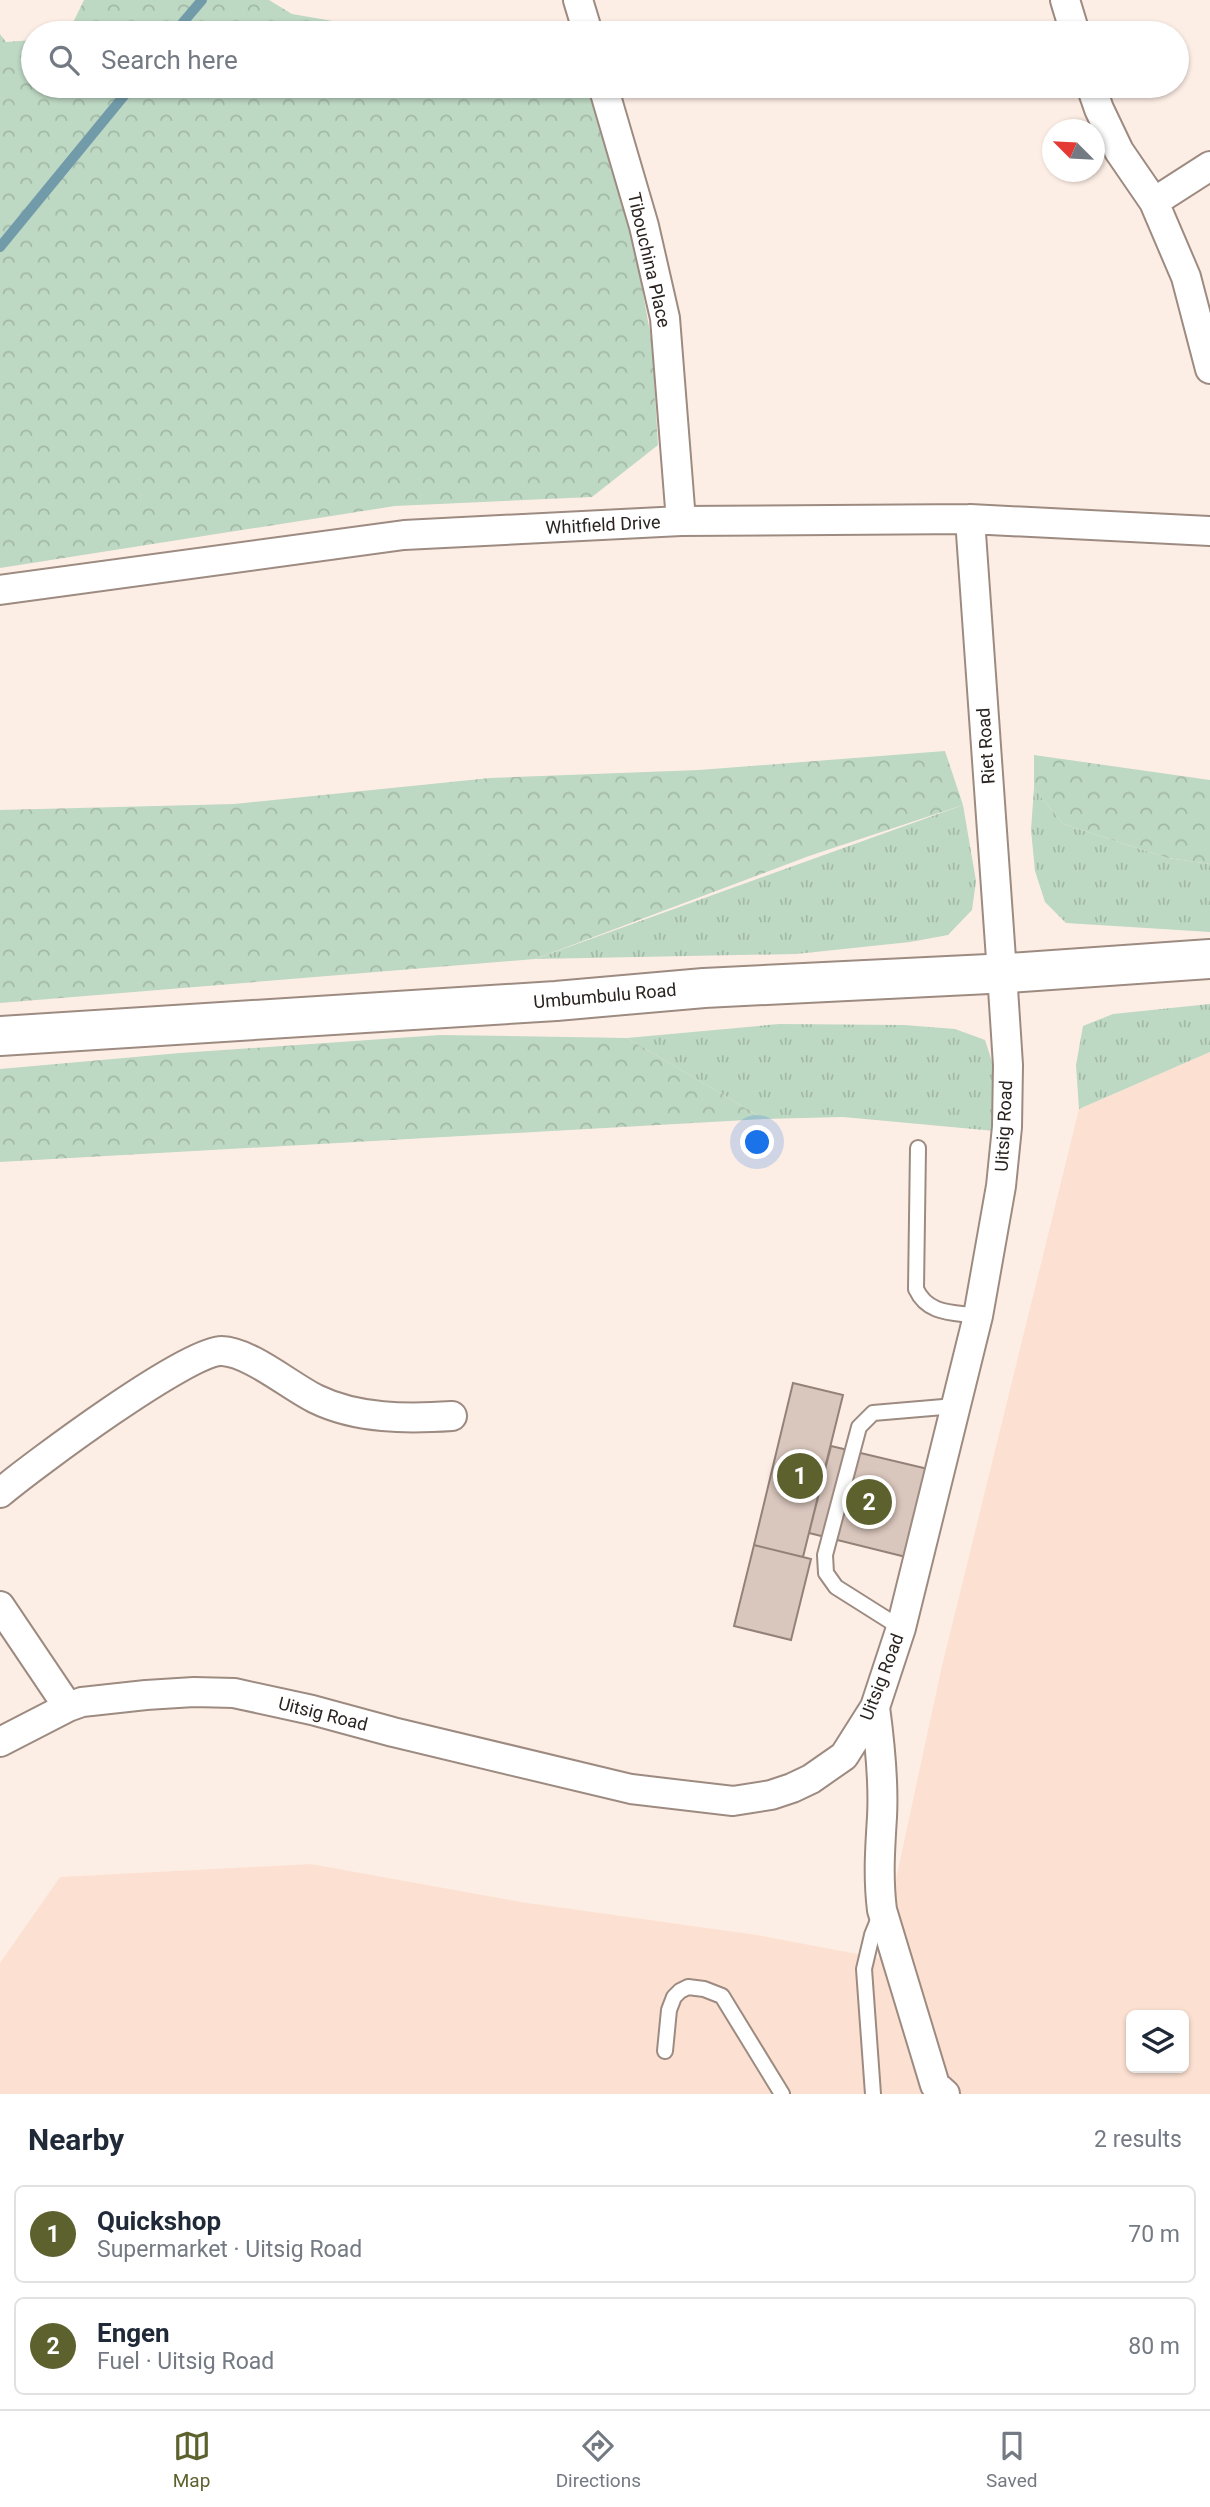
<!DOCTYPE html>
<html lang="en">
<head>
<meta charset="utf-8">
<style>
	body { margin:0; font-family:Roboto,sans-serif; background:#f6f6f7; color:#1f2937 }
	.controls { position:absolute; right:21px; bottom:21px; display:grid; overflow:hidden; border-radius:10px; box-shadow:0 2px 5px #0004 }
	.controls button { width:63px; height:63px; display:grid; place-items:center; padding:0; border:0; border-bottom:2px solid #e0e1e3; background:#fff; color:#1f2937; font:35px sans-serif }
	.compass { position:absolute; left:1042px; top:119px; width:63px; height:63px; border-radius:50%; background:#fff; box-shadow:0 2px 5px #0004; rotate:294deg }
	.you { position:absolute; left:758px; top:1143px; width:24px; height:24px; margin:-18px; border:5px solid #fff; border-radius:50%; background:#1a73e8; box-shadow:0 0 0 10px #1a73e833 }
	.badge { display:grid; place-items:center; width:46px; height:46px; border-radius:50%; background:#5d612e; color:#fff; font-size:23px; font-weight:700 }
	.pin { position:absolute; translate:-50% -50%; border:4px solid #fff; box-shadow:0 2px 7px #0006 }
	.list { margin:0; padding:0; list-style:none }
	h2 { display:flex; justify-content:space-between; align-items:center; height:91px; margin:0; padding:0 28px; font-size:30px }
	h2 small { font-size:23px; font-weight:400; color:#747a83 }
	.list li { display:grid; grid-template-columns:46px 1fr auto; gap:21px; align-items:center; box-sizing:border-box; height:98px; margin:0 14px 14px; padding:0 14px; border:2px solid #e0e1e3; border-radius:10px }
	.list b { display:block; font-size:26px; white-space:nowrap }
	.list p { margin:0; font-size:23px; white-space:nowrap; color:#747a83 }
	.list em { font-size:23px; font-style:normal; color:#747a83 }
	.icon { flex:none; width:38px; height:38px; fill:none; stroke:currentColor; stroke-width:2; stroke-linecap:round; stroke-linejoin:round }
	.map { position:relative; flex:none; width:1210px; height:2094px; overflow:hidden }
	.search { position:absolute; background:#fff; box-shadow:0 2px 5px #0004; left:21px; right:21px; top:21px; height:77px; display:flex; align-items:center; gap:18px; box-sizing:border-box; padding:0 24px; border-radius:38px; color:#747a83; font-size:26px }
	.sheet { height:315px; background:#fff }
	nav { display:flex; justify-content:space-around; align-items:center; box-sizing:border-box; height:98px; border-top:2px solid #e0e1e3; background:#fff; font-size:19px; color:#747a83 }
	nav a { display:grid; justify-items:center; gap:4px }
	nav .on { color:#5d612e }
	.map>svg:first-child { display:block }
	.built { fill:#fce1d2; fill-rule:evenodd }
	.grass { fill:url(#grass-tufts) }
	.forest { fill:url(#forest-crowns) }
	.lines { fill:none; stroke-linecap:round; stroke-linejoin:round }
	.stream { stroke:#729baa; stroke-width:10 }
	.building { fill:#d9c6bc; stroke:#948278; stroke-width:2 }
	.service-casing { stroke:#9d8b81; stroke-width:18 }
	.minor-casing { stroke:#9d8b81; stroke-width:32 }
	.secondary-casing { stroke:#9d8b81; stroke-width:42 }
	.service { stroke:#fff; stroke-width:14 }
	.minor { stroke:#fff; stroke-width:28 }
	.secondary { stroke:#fff; stroke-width:38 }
	.labels { text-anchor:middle; stroke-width:5; stroke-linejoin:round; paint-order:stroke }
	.street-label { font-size:18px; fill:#2b2420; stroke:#fff }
</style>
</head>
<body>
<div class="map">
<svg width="1210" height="2094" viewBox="0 0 1210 2094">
	<defs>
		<pattern id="grass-tufts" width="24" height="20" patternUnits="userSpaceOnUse" patternTransform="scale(1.75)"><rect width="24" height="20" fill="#bdd8c3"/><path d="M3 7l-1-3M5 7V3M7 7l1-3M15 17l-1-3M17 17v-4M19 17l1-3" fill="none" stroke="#a3b9a7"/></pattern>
		<pattern id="forest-crowns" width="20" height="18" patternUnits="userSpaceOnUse" patternTransform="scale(1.75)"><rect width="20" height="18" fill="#bdd8c3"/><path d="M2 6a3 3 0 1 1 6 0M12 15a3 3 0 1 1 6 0" fill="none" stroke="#a3b9a7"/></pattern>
	</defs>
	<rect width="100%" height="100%" fill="#fdeee5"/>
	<path class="built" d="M1210 1052V2094H0V1963L60 1877 311 1864 521 1902 757 1935 879 1958 941 1670 1079 1109ZM1131 2015H1184V2068H1131Z"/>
	<path class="grass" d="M1034 788 1063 824 1168 858 1210 864V932L1066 923 1045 902 1035 871 1031 830Z
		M963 805 976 881 972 910 948 935 910 942 796 954 535 959Z
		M1210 1004V1052L1079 1109 1076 1065 1083 1026 1113 1014Z
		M779 1024 904 1025 955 1029 985 1040 995 1071V1131L843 1117 764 1119 627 1038Z"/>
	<path class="forest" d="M84 0H269L292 14 368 27 422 33H68Z
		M0 34 6 42 33 40V86H585L591 94 632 233 652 343 658 445 592 497 395 506 0 568Z
		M945 751 963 805 809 856 535 959 0 1003V810L234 804 490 778 699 770Z
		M1034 755 1210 780V864L1168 858 1063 824 1034 788Z
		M440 1035 627 1038 764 1119 0 1162V1069L180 1053Z"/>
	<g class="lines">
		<path class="stream" d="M174 33 202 0
			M0 247 132 86"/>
	</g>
	<path class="building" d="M793 1383 843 1395 803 1557 754 1545Z
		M831 1446 928 1469 906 1557 809 1533Z
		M754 1545 811 1559 791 1640 734 1626Z"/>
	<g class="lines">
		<g class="service-casing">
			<path id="service" d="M918 1148 916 1289C928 1315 953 1312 978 1316
				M901 1628 836 1587 826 1573 825 1555 859 1427 873 1413 955 1406
				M665 2051 669 2010 674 1997 680 1991 688 1987 704 1989 722 1996 782 2094
				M873 2094 864 1969 872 1935 881 1913"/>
		</g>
		<g class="minor-casing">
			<path id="minor" d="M578 0 588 33
				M1065 0 1075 33
				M603 86 644 226 665 318 681 521
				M1091 86 1099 109 1119 151 1154 202 1186 277 1210 369
				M1154 202 1210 166
				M0 590 404 535 681 521 970 519 1210 531
				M0 1493C31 1467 189 1349 222 1351 250 1352 291 1387 316 1399 357 1419 407 1419 452 1416
				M0 1606 68 1707
				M875 1707C880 1744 884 1780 882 1817 880 1849 878 1878 882 1910L935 2085 945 2094
				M0 1742 68 1707 82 1702 146 1695 194 1692 234 1693 312 1710 393 1732 631 1789 733 1801 771 1795 792 1788 811 1779 844 1756 875 1707 901 1628 978 1316 1001 1186 1007 1127 1008 1065 1002 973 970 519"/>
		</g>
		<g class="secondary-casing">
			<path id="secondary" d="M0 1036 556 1001 704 988 1009 973 1210 959"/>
		</g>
		<use href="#service" class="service"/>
		<use href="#minor" class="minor"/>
		<use href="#secondary" class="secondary"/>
	</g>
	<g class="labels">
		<g class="street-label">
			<text transform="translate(649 260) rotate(77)" y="6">Tibouchina Place</text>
			<text transform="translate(603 525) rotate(-3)" y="6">Whitfield Drive</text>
			<text transform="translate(986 746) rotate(-94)" y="6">Riet Road</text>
			<text transform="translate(605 996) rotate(-5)" y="6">Umbumbulu Road</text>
			<text transform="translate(1004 1126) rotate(-87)" y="6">Uitsig Road</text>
			<text transform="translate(882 1677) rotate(-69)" y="6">Uitsig Road</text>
			<text transform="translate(323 1714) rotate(14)" y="6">Uitsig Road</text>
		</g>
	</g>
</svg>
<div class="controls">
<button><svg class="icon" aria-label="layers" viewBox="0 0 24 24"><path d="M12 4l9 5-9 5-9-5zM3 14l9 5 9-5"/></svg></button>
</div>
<svg class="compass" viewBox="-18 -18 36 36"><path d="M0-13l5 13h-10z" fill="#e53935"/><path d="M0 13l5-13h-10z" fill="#747a83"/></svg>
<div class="you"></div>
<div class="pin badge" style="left:800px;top:1476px">1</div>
<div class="pin badge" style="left:869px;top:1502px">2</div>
<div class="search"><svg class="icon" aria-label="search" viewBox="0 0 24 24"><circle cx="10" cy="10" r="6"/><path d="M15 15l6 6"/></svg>Search here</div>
</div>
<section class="sheet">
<h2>Nearby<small>2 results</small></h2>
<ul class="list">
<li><span class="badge">1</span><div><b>Quickshop</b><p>Supermarket · Uitsig Road</p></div><em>70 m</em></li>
<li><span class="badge">2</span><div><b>Engen</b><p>Fuel · Uitsig Road</p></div><em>80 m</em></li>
</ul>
</section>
<nav>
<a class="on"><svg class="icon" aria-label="map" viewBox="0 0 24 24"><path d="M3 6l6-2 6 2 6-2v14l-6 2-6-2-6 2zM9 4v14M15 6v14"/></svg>Map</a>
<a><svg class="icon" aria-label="directions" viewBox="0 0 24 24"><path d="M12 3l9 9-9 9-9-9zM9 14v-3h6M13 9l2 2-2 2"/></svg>Directions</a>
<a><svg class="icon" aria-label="saved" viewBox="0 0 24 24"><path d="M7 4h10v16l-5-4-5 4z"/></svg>Saved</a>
</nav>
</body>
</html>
